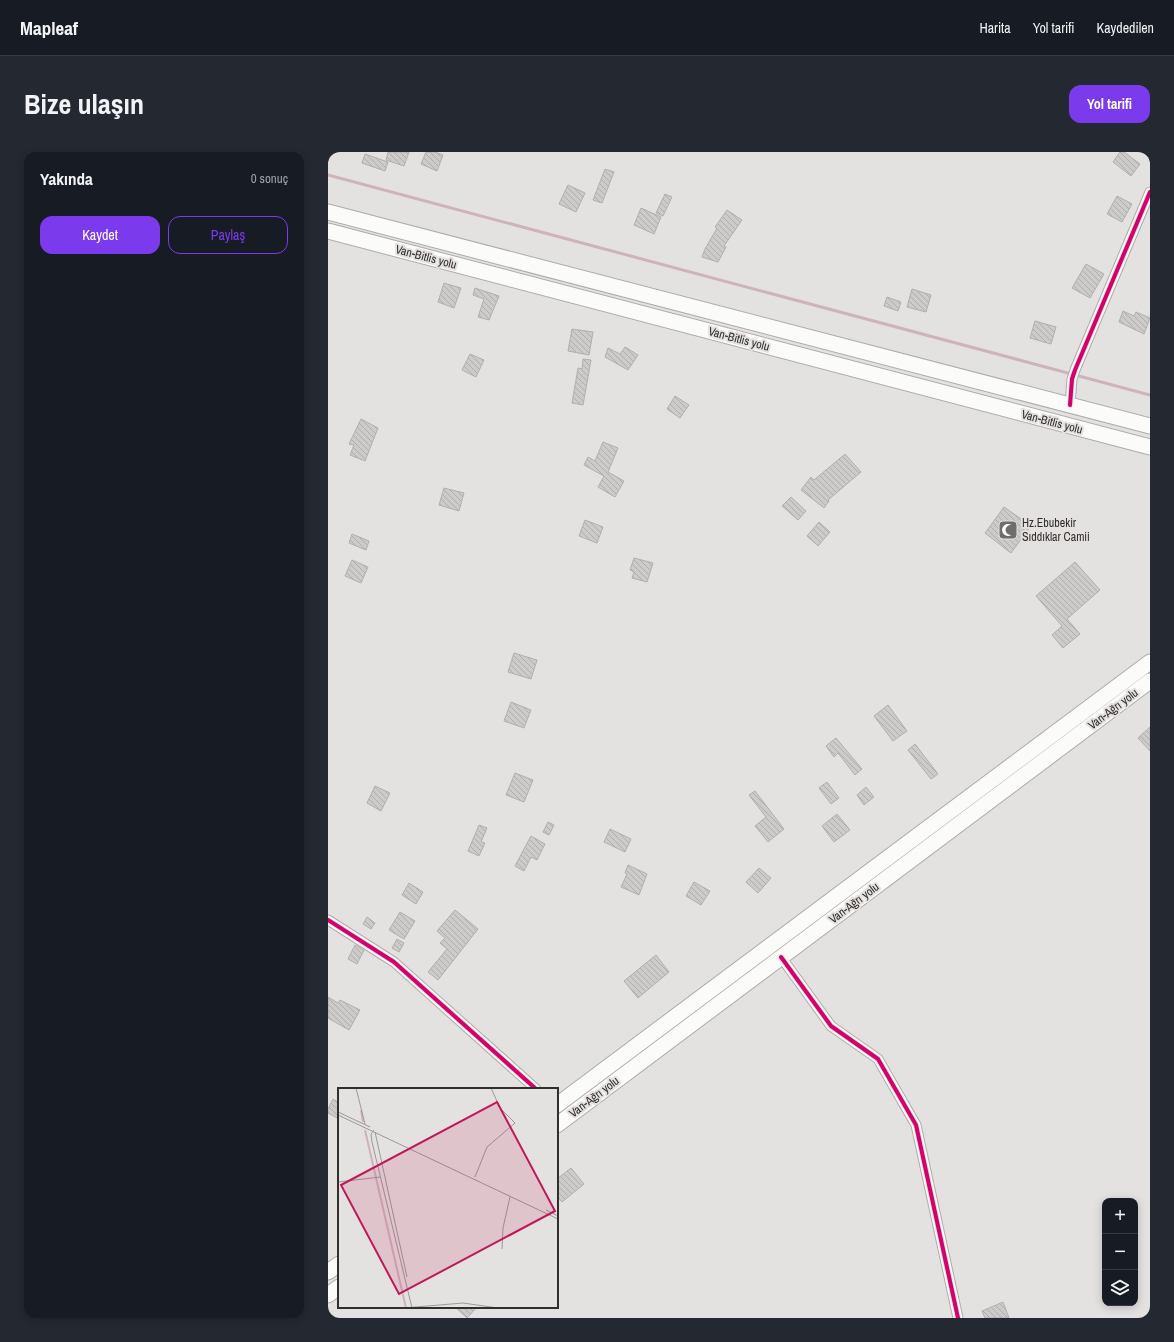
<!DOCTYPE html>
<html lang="tr">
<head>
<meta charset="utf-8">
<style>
	body { margin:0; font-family:"Archivo Narrow",sans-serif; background:#242831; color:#f1f3f6 }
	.controls { position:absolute; right:12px; bottom:12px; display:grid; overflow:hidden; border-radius:8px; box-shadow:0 2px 10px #0003 }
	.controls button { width:36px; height:36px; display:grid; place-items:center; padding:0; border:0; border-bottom:1px solid #363941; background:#171b24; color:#f1f3f6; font:20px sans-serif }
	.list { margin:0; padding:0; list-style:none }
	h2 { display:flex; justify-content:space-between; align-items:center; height:52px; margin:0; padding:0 16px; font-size:17px }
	h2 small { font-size:13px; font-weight:400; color:#9ea1a6 }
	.actions { display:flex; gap:8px; padding:12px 16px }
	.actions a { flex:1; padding:9px 0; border:1px solid #7c3aed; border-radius:12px; text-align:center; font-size:14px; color:#7c3aed }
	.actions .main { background:#7c3aed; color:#fff }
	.icon { flex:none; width:22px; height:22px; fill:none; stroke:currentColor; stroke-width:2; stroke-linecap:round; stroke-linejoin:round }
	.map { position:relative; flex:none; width:822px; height:1166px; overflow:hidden; border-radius:12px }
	header { display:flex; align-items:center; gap:24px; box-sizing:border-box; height:56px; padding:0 20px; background:#171b24; border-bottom:1px solid #363941 }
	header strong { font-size:19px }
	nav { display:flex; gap:22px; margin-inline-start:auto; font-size:14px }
	.intro { display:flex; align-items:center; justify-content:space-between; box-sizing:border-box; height:96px; padding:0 24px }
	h1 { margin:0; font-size:28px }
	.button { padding:10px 18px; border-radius:12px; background:#7c3aed; color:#fff; font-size:14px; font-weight:700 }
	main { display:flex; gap:24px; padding:0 24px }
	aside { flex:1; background:#171b24; border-radius:12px; box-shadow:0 2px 10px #0003 }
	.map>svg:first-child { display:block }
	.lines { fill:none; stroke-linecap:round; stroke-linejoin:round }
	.stream { stroke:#ceb3be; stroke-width:3 }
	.building { fill:url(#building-back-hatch); stroke:#b0afad }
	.minor-casing { stroke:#adacaa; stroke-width:11 }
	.trunk-casing { stroke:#adacaa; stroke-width:17 }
	.minor { stroke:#fbfbfa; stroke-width:9 }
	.trunk { stroke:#fbfbfa; stroke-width:15 }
	.cycleway-casing { stroke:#e5e1df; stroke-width:6 }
	.cycleway { stroke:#d6006c; stroke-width:4 }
	.labels { text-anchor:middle; stroke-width:4; stroke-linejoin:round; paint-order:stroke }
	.street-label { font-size:12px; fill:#302f2e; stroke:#e5e1df }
	.poi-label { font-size:12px; fill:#302f2e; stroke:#e5e1df; text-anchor:start }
	.inset-river { fill:none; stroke:#ceb3be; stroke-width:2 }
	.inset-road { fill:none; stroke:#9c9a99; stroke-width:1 }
	.view { fill:#c2185b; fill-opacity:0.15; stroke:#c2185b; stroke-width:2 }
	.inset-edge { fill:none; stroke:#302f2e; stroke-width:2 }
</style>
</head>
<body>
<header>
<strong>Mapleaf</strong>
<nav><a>Harita</a><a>Yol tarifi</a><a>Kaydedilen</a></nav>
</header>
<div class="intro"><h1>Bize ulaşın</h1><a class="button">Yol tarifi</a></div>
<main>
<aside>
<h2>Yakında<small>0 sonuç</small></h2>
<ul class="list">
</ul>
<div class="actions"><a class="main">Kaydet</a><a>Paylaş</a></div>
</aside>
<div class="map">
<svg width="822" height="1166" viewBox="0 0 822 1166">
	<defs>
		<pattern id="building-back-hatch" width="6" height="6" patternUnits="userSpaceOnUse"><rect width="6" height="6" fill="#cccbc9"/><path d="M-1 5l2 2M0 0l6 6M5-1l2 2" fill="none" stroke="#b0afad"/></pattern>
	</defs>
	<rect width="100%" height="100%" fill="#e4e2e0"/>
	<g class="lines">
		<path class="stream" d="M0 23 822 243"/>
	</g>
	<path class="building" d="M60 0H81L76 14 58 8Z
		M98 0H107L115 3 109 19 93 12Z
		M792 0H796L812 12 803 24 785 10Z
		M37 2 60 10 57 19 34 11Z
		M277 17 286 20 274 51 265 48Z
		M240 33 257 41 248 60 231 52Z
		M337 42 344 45 335 64 328 61Z
		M789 44 804 52 794 70 779 62Z
		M313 56 333 65 326 82 306 73Z
		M399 58 414 68 396 94 398 95 390 110 374 105 377 97 389 76 387 75Z
		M758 112 776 122 762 146 744 136Z
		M116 131 133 136 126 156 110 150Z
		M147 136 171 144 161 168 150 165 156 147 145 143Z
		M584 137 603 143 598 160 579 155Z
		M559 145 573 150 570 159 556 154Z
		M795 159 806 164 808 160 822 166 816 182 791 170Z
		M707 169 728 175 723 192 702 186Z
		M244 177 265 180 261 203 240 199Z
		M297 195 310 203 300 218 277 205 280 196 292 202Z
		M142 202 156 208 148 225 134 218Z
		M255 207 263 208 255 253 244 251 250 216 254 217Z
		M347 244 361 253 352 266 339 257Z
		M33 267 50 276 37 309 22 303 26 293 21 292Z
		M275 290 290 296 280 320 296 329 287 345 270 335 276 324 256 313 260 305 267 309Z
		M517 302 533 320 500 348 501 349 496 356 473 338 483 325 486 328Z
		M116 336 136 341 131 359 111 353Z
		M463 345 478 359 470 368 454 354Z
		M676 355 703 374 683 401 657 381Z
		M257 368 275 375 269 391 251 384Z
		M491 370 502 380 490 394 479 384Z
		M24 382 41 389 38 398 21 391Z
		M306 406 325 411 319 430 304 426 306 420 302 418Z
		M24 408 40 415 33 431 17 424Z
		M747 410 772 438 739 467 752 482 735 496 724 483 734 474 708 444Z
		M186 501 209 508 203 527 180 520Z
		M183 550 203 558 196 576 176 569Z
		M560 553 579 579 565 589 546 564Z
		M822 575V599L810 586Z
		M508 586 534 617 527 623 510 601 506 605 498 594Z
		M587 592 610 622 603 627 580 598Z
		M187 621 205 628 196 650 178 643Z
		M499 630 511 646 503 652 491 636Z
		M47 634 62 641 53 659 39 651Z
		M538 635 546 645 536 653 529 643Z
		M427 639 456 677 440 690 427 674 438 665 421 643Z
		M509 662 522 678 506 690 494 674Z
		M220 670 226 673 221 683 215 680Z
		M151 673 159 676 153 690 157 691 151 704 140 699Z
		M282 677 303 687 297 700 276 690Z
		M203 684 217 692 209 708 203 705 196 719 187 714Z
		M300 713 319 722 311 743 293 735 299 722 297 721Z
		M431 716 443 726 430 741 418 730Z
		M366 730 382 739 373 753 358 744Z
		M81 731 95 740 88 752 74 743Z
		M127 758 150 777 110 828 100 820 119 797 112 791 117 786 109 779Z
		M72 760 87 769 76 787 61 778Z
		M39 765 47 771 43 777 35 772Z
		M69 787 76 791 71 800 64 796Z
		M27 793 36 798 29 812 20 807Z
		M328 803 341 820 310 846 296 829Z
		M0 845 10 851 12 848 32 858 21 878 0 866Z
		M5 947 11 951V967L0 961V957Z
		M243 1016 256 1032 234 1050 229 1044V1027Z
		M675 1150 681 1166H657L654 1159Z
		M127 1155H149L139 1166Z"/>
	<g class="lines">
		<g class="minor-casing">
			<path id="minor" d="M742 253 744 227 747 218 822 40
				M0 768 66 810 208 937
				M453 805 503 874 550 907 588 973 630 1166"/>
		</g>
		<g class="trunk-casing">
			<path id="trunk" d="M0 60 822 274
				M0 79 822 295
				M229 953 822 510
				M229 973 822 529
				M0 1120 11 1112
				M0 1143 11 1135"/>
		</g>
		<use href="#minor" class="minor"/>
		<use href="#trunk" class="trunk"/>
		<g class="cycleway-casing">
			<path id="cycleway" d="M742 253 744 227 747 218 822 40
				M0 768 66 810 208 937
				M453 805 503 874 550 907 588 973 630 1166"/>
		</g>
		<use href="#cycleway" class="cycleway"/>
	</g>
	<defs>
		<g id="mosque-square" transform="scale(1)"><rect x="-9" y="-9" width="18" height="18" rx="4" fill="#6f6e6c" stroke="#e5e1df"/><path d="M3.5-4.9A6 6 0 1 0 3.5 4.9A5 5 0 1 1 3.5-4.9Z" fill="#fff"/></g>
	</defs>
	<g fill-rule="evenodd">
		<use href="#mosque-square" x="680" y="378"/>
	</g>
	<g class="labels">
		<g class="street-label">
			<text transform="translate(98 105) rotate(15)" y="4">Van-Bitlis yolu</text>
			<text transform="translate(411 187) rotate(15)" y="4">Van-Bitlis yolu</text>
			<text transform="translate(724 270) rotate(15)" y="4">Van-Bitlis yolu</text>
			<text transform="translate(785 557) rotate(-37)" y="4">Van-Ağrı yolu</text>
			<text transform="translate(526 751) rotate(-37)" y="4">Van-Ağrı yolu</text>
			<text transform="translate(266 945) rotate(-37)" y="4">Van-Ağrı yolu</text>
		</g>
		<g class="poi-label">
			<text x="694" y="375">Hz.Ebubekir<tspan x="694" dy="14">Sıddıklar Camii</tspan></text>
		</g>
	</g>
	<g transform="translate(10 936)">
		<rect width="220" height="220" fill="#e4e2e0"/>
		<path class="inset-river" d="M23 22 25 34M27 42 68 220"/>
		<path class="inset-road" d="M18 0 27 36M0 24 32 39M0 27 220 131M36 42 33 46 34 54 74 220M37 44 69 189M137 89 149 59 177 35 162 20 153 0M0 94 42 89M208 122 220 128M164 161 165 140 172 109M66 220 125 215 160 220"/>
		<path class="view" d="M159 14 217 123 61 206 3 97Z"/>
		<rect width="220" height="220" class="inset-edge"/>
	</g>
</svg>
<div class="controls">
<button>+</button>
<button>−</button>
<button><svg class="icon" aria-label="layers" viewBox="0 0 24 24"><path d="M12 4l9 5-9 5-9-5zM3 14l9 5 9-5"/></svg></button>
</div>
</div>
</main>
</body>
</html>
